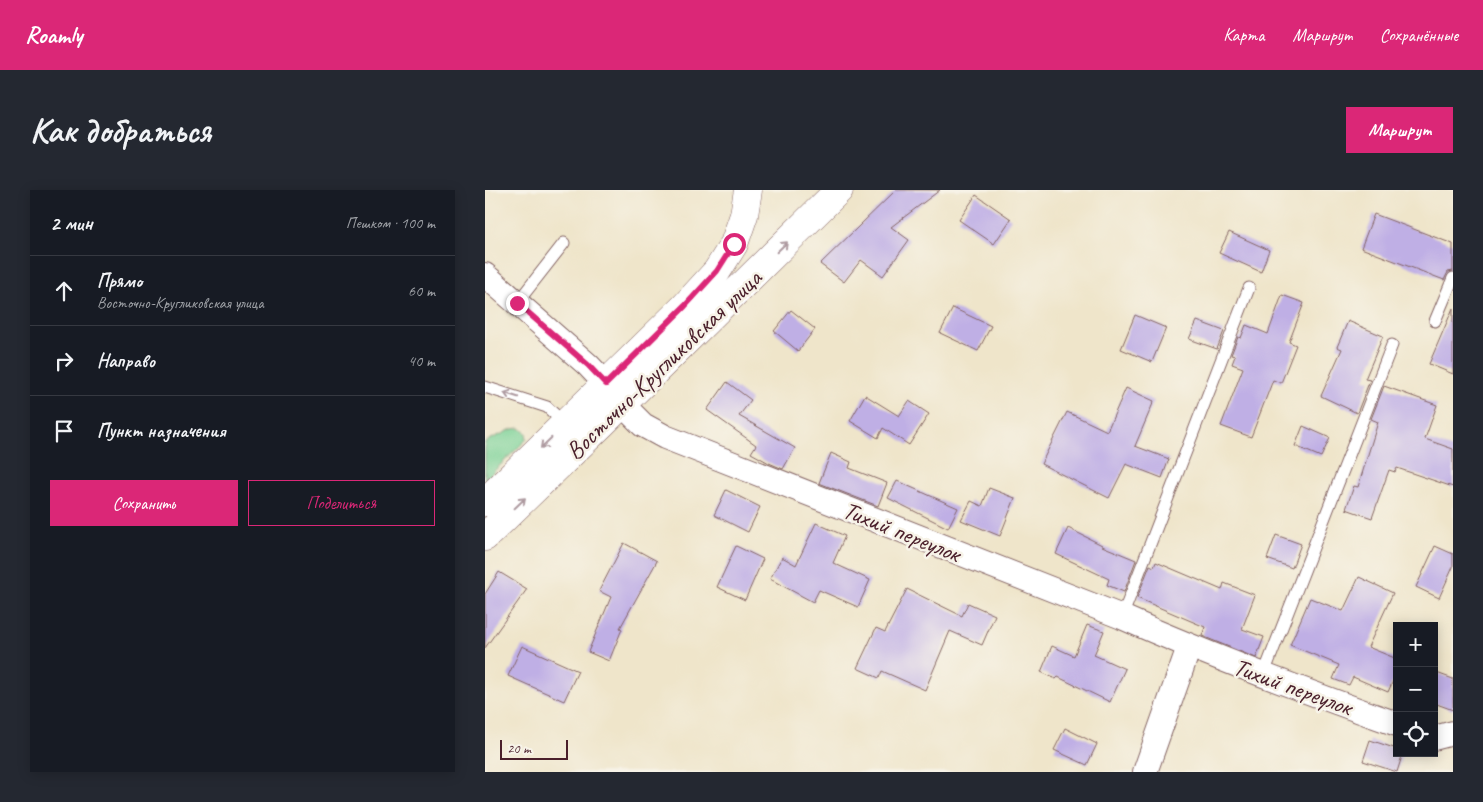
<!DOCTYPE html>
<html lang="ru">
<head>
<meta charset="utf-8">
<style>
	body { margin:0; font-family:Caveat,sans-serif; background:#242831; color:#f1f3f6 }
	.controls { position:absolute; right:15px; bottom:15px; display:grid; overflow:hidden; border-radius:0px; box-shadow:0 2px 12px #0003 }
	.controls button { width:45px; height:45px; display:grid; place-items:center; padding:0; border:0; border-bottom:1px solid #363941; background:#171b24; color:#f1f3f6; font:25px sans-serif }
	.scale { position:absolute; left:15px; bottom:12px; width:68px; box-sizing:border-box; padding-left:5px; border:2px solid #4a1f2b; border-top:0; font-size:14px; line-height:18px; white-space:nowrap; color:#4a1f2b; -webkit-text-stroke:4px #f7f3e8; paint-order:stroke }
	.stop { position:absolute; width:15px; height:15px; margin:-11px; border:4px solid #db2777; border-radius:50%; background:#fff }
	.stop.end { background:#db2777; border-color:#fff; box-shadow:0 1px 5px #0008 }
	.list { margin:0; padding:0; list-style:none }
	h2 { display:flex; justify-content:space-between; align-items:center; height:65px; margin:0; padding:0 20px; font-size:21px }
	h2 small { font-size:16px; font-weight:400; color:#9ea1a6 }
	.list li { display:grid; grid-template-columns:32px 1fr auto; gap:15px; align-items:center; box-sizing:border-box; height:70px; padding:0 20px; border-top:1px solid #363941 }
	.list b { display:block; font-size:19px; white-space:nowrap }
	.list p { margin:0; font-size:16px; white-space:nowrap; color:#9ea1a6 }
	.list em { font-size:16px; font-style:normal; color:#9ea1a6 }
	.actions { display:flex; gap:10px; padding:15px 20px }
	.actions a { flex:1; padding:11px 0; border:1px solid #db2777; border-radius:0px; text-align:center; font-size:18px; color:#db2777 }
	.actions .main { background:#db2777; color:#fff }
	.icon { flex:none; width:28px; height:28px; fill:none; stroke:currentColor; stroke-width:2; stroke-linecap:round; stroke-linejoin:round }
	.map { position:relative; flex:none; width:968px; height:582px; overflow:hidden; border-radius:0px }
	header { display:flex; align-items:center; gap:30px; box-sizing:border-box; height:70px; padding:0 25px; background:#db2777; color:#fff }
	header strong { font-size:24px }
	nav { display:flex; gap:28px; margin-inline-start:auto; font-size:18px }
	.intro { display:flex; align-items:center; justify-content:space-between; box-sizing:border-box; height:120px; padding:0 30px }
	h1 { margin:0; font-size:35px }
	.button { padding:12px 22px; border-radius:0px; background:#db2777; color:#fff; font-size:18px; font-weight:700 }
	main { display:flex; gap:30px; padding:0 30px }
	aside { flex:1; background:#171b24; border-radius:0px; box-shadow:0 2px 12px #0003 }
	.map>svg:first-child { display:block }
	.green { fill:#7ad195; stroke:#627860 }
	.building { fill:#bfafe5 }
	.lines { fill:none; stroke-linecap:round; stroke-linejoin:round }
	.lane-casing { stroke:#846463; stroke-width:13 }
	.street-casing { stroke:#846463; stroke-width:26 }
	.secondary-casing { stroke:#846463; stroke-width:29 }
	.lane { stroke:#fff; stroke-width:11 }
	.street { stroke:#fff; stroke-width:24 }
	.secondary { stroke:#fff; stroke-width:28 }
	.oneway { stroke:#ae9aa0 }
	.route { stroke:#db2777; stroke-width:6 }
	.labels { text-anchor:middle; stroke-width:5; stroke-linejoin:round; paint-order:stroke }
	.street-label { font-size:25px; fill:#4a1f2b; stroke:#f7f3e8 }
</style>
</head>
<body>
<header>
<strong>Roamly</strong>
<nav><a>Карта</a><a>Маршрут</a><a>Сохранённые</a></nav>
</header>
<div class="intro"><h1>Как добраться</h1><a class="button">Маршрут</a></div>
<main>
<aside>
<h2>2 мин<small>Пешком · 100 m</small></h2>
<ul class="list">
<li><svg class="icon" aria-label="ahead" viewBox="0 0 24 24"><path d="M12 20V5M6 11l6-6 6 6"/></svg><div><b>Прямо</b><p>Восточно-Кругликовская улица</p></div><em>60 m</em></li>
<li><svg class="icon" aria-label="right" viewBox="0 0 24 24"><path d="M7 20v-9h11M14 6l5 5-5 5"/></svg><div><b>Направо</b></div><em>40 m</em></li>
<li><svg class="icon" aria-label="arrive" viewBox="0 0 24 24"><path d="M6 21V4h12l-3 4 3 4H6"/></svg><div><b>Пункт назначения</b></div></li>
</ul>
<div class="actions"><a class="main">Сохранить</a><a>Поделиться</a></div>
</aside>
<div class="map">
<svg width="968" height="582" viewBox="0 0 968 582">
	<rect width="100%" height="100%" fill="#f7f3e8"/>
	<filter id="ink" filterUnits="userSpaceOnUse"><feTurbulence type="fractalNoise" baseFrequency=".02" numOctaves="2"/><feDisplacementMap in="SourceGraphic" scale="10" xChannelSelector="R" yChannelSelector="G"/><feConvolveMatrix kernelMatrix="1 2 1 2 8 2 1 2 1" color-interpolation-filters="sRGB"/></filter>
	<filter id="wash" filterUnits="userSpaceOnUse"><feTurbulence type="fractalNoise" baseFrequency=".0096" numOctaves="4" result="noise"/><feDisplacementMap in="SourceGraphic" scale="20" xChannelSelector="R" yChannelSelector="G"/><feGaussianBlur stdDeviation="1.12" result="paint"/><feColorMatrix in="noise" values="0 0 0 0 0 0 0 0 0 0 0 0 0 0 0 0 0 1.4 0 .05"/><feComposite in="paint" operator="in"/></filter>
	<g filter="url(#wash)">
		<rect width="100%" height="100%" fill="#efe5ca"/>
		<path class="green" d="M35 238 41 243 42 249 0 290V252L27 239Z"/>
		<g id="blocks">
			<path class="building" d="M411 0H455L406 37 424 50 398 86 376 70 359 92 335 74Z
				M491 5 526 29 509 54 474 30Z
				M889 24 968 54V81L963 82 959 90 876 58Z
				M744 42 784 60 776 82 734 63Z
				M797 105 819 113 804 152 811 155 796 193 788 190 766 247 736 236 758 178 747 174 750 166 746 165 753 147 756 148 761 135 783 144Z
				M468 118 506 136 493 161 455 143Z
				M968 118V184L944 174Z
				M306 120 330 139 313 161 289 141Z
				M650 125 681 138 667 172 636 159Z
				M712 131 739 141 732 159 704 149Z
				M863 131 898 146 880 189 885 190 872 223 836 206 857 159 852 157Z
				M242 192 266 210 254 226 310 258 298 279 284 273 266 263 271 255 222 220Z
				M899 196 952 215 940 249 968 259V297L912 278 910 282 904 280 887 328 861 319 869 296 873 297 893 232 886 229Z
				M641 198 669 211 650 256 684 269 677 288 641 274 624 308 556 274 582 222 622 241Z
				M380 205 414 226 424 211 444 224 424 255 398 238 393 248 365 231Z
				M818 236 845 248 836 267 810 256Z
				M346 263 366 272 364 278 402 293 393 316 334 293Z
				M412 291 473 318 463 338 403 308Z
				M504 298 530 308 515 346 476 330 486 311 497 316Z
				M241 300 275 317 263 342 229 325Z
				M331 333 360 346 348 373 385 390 373 417 334 400 328 412 285 389 297 367 311 375Z
				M583 338 617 355V356L651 370 639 402 622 395 624 389 571 364Z
				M791 345 816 354 807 378 782 369Z
				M139 353 172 371 135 438 137 439 124 471 103 462 126 407 114 401Z
				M251 356 278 369 260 410 232 397Z
				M950 356 968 364V377L954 408 931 397Z
				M671 372 737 400 739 393 770 405 757 439 779 447 771 468 717 446 720 437 652 408 665 375 669 377Z
				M14 382 42 399 0 458V404Z
				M874 387 908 403 883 457 912 469V482L903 502 868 487 864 495 848 489 854 475 805 455 825 408 858 421Z
				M422 399 477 426 483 413 510 425 497 455 465 441 440 500 397 481 394 488 372 478 391 438 400 442Z
				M602 435 619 441 609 465 640 479 625 512 573 487 571 489 556 482 567 456 589 466Z
				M37 456 93 481 79 511 23 486Z
				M949 482 968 489V520L949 513Z
				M580 538 612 554 602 575 569 560Z
				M885 550 912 559V563H918L912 582 878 571Z"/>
		</g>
	</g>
	<g filter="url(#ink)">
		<use href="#blocks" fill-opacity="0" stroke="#846463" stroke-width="1"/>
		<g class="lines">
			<g class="lane-casing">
				<path id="lane" d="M32 113 79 53
					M950 131 968 88
					M0 197 62 217 80 234
					M637 427 764 98
					M778 486 907 155"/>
			</g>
			<g class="street-casing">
				<path id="street" d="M0 85 103 175 121 194
					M137 214 158 235 180 247 637 427C727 467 819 501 912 534
					M949 548 968 543
					M660 582 704 457"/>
			</g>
			<g class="secondary-casing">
				<path id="secondary" d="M0 312 200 116 232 81 249 54 259 25 263 0
					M0 347 119 232 354 0"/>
			</g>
			<use href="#lane" class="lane"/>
			<use href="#street" class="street"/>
			<use href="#secondary" class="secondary"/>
		</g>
		<defs><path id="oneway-shaft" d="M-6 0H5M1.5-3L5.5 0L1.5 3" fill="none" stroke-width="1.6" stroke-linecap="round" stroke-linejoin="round" transform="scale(1.25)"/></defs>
		<g class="oneway">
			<use href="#oneway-shaft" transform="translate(297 57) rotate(-44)"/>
			<use href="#oneway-shaft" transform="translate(26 205) rotate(-162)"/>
			<use href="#oneway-shaft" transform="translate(61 253) rotate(136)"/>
			<use href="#oneway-shaft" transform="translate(35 313) rotate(-44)"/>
		</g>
	</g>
	<g class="lines" filter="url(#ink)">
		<path class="route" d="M32 113 103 175 121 194 200 116 232 81 249 54"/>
	</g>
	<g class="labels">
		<g class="street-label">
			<text transform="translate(178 174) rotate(-44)" y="9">Восточно-Кругликовская улица</text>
			<text transform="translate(417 341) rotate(22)" y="9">Тихий переулок</text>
			<text transform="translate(808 496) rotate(20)" y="9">Тихий переулок</text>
		</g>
	</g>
</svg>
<div class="controls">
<button>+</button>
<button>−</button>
<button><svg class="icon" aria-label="locate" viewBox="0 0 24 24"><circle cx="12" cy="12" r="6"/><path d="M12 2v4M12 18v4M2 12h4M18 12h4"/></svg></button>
</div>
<div class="scale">20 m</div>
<div class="stop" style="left:249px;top:54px"></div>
<div class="stop end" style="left:32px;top:113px"></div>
</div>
</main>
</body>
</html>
